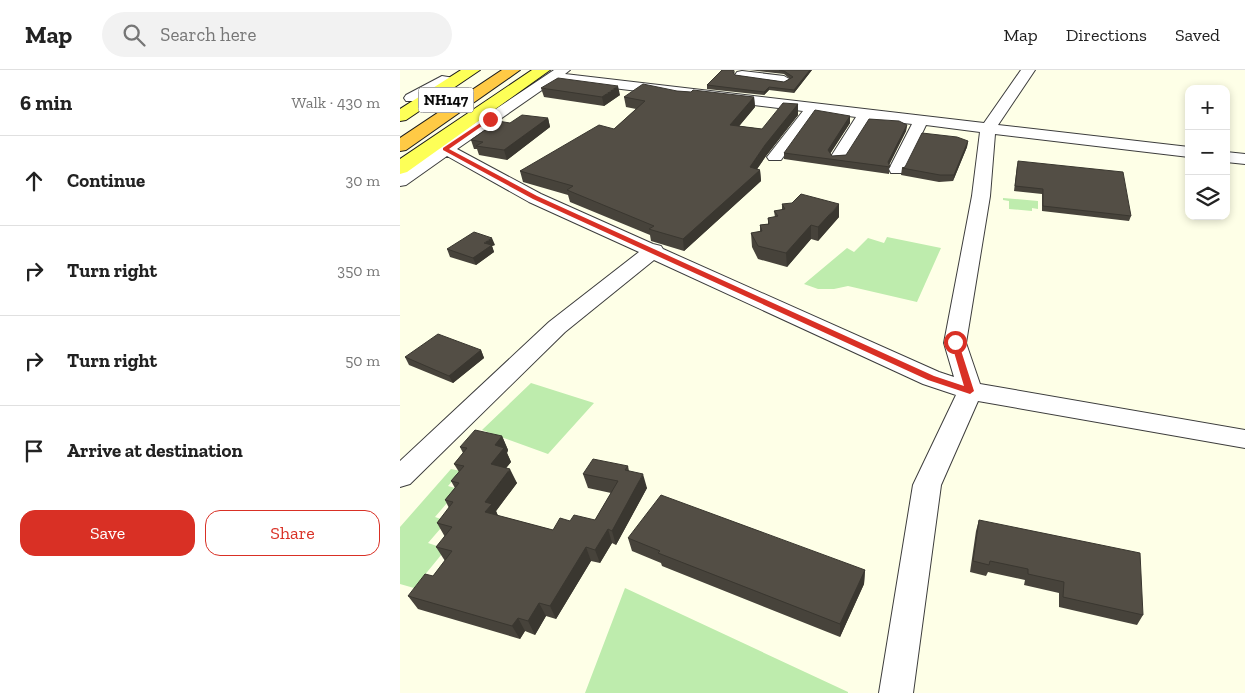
<!DOCTYPE html>
<html lang="en">
<head>
<meta charset="utf-8">
<style>
	body { margin:0; font-family:"Zilla Slab",serif; background:#f2f2f2; color:#222 }
	.controls { position:absolute; right:15px; top:15px; display:grid; overflow:hidden; border-radius:10px; box-shadow:0 2px 8px #0003 }
	.controls button { width:45px; height:45px; display:grid; place-items:center; padding:0; border:0; border-bottom:1px solid #e0e0e0; background:#fff; color:#222; font:25px sans-serif }
	.stop { position:absolute; width:15px; height:15px; margin:-11px; border:4px solid #d93025; border-radius:50%; background:#fff }
	.stop.end { background:#d93025; border-color:#fff; box-shadow:0 1px 5px #0008 }
	.list { margin:0; padding:0; list-style:none }
	h2 { display:flex; justify-content:space-between; align-items:center; height:65px; margin:0; padding:0 20px; font-size:21px }
	h2 small { font-size:16px; font-weight:400; color:#767676 }
	.list li { display:grid; grid-template-columns:32px 1fr auto; gap:15px; align-items:center; box-sizing:border-box; height:90px; padding:0 20px; border-top:1px solid #e0e0e0 }
	.list b { display:block; font-size:19px; white-space:nowrap }
	.list em { font-size:16px; font-style:normal; color:#767676 }
	.actions { display:flex; gap:10px; padding:15px 20px }
	.actions a { flex:1; padding:11px 0; border:1px solid #d93025; border-radius:15px; text-align:center; font-size:18px; color:#d93025 }
	.actions .main { background:#d93025; color:#fff }
	.icon { flex:none; width:28px; height:28px; fill:none; stroke:currentColor; stroke-width:2; stroke-linecap:round; stroke-linejoin:round }
	.map { position:relative; flex:none; width:845px; height:623px; overflow:hidden }
	header { display:flex; align-items:center; gap:30px; box-sizing:border-box; height:70px; padding:0 25px; background:#fff; border-bottom:1px solid #e0e0e0 }
	header strong { font-size:24px }
	nav { display:flex; gap:28px; margin-inline-start:auto; font-size:18px }
	.search { width:350px; height:45px; background:#f2f2f2; display:flex; align-items:center; gap:12px; box-sizing:border-box; padding:0 18px; border-radius:28px; color:#767676; font-size:19px }
	main { display:flex }
	aside { flex:1; background:#fff }
	.map>svg:first-child { display:block }
	.green { fill:#beecad }
	.lines { fill:none; stroke-linecap:round; stroke-linejoin:round }
	.minor-casing { stroke:#3d3d3d; stroke-width:2 }
	.major-casing { stroke:#1b1b1b; stroke-width:2 }
	.highway-casing { stroke:#1b1b1b; stroke-width:2 }
	.minor { fill:#fff; fill-rule:evenodd }
	.major { fill:#fdff57; fill-rule:evenodd }
	.highway { fill:#ffca45; fill-rule:evenodd }
	.wall { fill:#47433b }
	.shaded-wall { fill:#3a3730 }
	.building { fill:#534e45; stroke:#3a3730 }
	.route { fill:#d93025 }
	.labels { text-anchor:middle; stroke-width:5; stroke-linejoin:round; paint-order:stroke }
	.shield { fill:#fff; stroke:#545454; stroke-width:1 }
	.shield-label { font-size:15px; font-weight:bold; fill:#0a0a0a }
</style>
</head>
<body>
<header>
<strong>Map</strong>
<div class="search"><svg class="icon" aria-label="search" viewBox="0 0 24 24"><circle cx="10" cy="10" r="6"/><path d="M15 15l6 6"/></svg>Search here</div>
<nav><a>Map</a><a>Directions</a><a>Saved</a></nav>
</header>
<main>
<aside>
<h2>6 min<small>Walk · 430 m</small></h2>
<ul class="list">
<li><svg class="icon" aria-label="ahead" viewBox="0 0 24 24"><path d="M12 20V5M6 11l6-6 6 6"/></svg><div><b>Continue</b></div><em>30 m</em></li>
<li><svg class="icon" aria-label="right" viewBox="0 0 24 24"><path d="M7 20v-9h11M14 6l5 5-5 5"/></svg><div><b>Turn right</b></div><em>350 m</em></li>
<li><svg class="icon" aria-label="right" viewBox="0 0 24 24"><path d="M7 20v-9h11M14 6l5 5-5 5"/></svg><div><b>Turn right</b></div><em>50 m</em></li>
<li><svg class="icon" aria-label="arrive" viewBox="0 0 24 24"><path d="M6 21V4h12l-3 4 3 4H6"/></svg><div><b>Arrive at destination</b></div></li>
</ul>
<div class="actions"><a class="main">Save</a><a>Share</a></div>
</aside>
<div class="map">
<svg width="845" height="623" viewBox="0 0 845 623">
	<rect width="100%" height="100%" fill="#feffe7"/>
	<path class="green" d="M603 128 638 131V139L632 138V141L609 139V131L603 130Z
		M487 167 541 178 517 232 448 216 434 219H418L404 214 447 178 454 182 468 168 484 173Z
		M131 313 194 333 148 384 82 360Z
		M51 399 61 401 48 416 59 419 35 447 47 451 28 473 46 479 14 518 0 514V457Z
		M225 518 448 622V623H185Z"/>
	<g class="lines">
		<g class="minor-casing">
			<path id="minor" d="M154 0H170L165 4 584 53 621 0H635L598 55 789 77V87L595 64 590 126 566 273 580 314 845 360V378L578 331 541 415 513 623H479L513 415 556 325 523 314 254 190 165 262 10 414 0 417V391L149 252 239 182 129 132 47 86 6 115 0 116V103ZM155 11 403 41 367 87 369 90H381L416 42 456 47 430 88 432 91H444L470 49 512 54 489 99 491 103H503L505 99 526 55 580 62 572 126 544 273 554 307 539 302 263 179 261 176 253 174 141 124 57 79Z
				M342 1 384 6 391 10 384 14 337 8 335 5 337 2Z
				M42 6 54 8 56 11 54 14H44L16 31H6L4 28 6 25Z
				M826 82 845 84V94L826 92Z"/>
		</g>
		<g class="major-casing">
			<path id="major" d="M61 0H80L6 50 0 51V39Z
				M132 0H150L7 102 0 104V89Z"/>
		</g>
		<g class="highway-casing">
			<path id="highway" d="M102 0H120L6 80 0 81V68Z"/>
		</g>
		<use href="#minor" class="minor"/>
		<use href="#major" class="major"/>
		<use href="#highway" class="highway"/>
	</g>
	<path class="wall" d="M349 0H412L394 23 369 20 364 25 307 19V15L335 1 334 4 335 5 384 12 390 9 384 4Z
		M141 18 220 25 204 36 144 27Z
		M277 21 354 27 355 37 339 56 362 59 398 34V45L366 86 357 99 360 100 361 111 284 181 251 171 250 165 170 132 168 125 123 112 120 101 214 59 236 39 226 37 224 27Z
		M450 46V53L430 84 432 86 446 85 507 55 506 61 489 95V104L384 89V83Z
		M148 48 150 57 107 90 79 85 77 79H74L71 70 110 53Z
		M568 71 567 77 553 111 539 112 501 105 502 98Z
		M617 96 731 146 729 151 642 141V124L614 121Z
		M382 134 439 147 418 171 411 169 387 197 358 189 352 177 351 163 360 162V155L368 154V148L375 147 374 141 382 140Z
		M95 175 92 176 94 182 76 195 50 187 47 179Z
		M81 280 84 288 53 313 9 295 5 287Z
		M102 366 108 380 107 383 111 392 106 398 117 413 96 441 98 446 153 460 170 451 195 450 211 423 188 418 183 404 228 396 229 401 247 418 216 475 212 473 200 493 191 491 156 549 146 546 135 565 125 561 120 569 18 539 8 526 33 506 45 491 36 477 45 467 37 453 49 438 45 430 55 418 51 411 59 402 54 394 63 383 60 377Z
		M579 450 743 545 737 555 659 537V523L624 515 625 510 588 502 586 506 570 502 576 461Z
		M228 468 465 500 464 514 440 567 262 496 261 493 232 481Z"/>
	<path class="shaded-wall" d="M410 0H412L394 23V20Z
		M218 16 220 25 204 36 202 27Z
		M369 17V20L364 25V22Z
		M354 27 355 37 331 66 330 55Z
		M398 34V45L366 86 351 108 360 100 361 111 284 181 283 169 350 97 365 75Z
		M450 46V53L428 87V80Z
		M148 48 150 57 107 90 104 80Z
		M507 55 506 61 488 97V92Z
		M568 71 567 77 553 111 554 105Z
		M439 134V147L418 171V157Z
		M411 155V169L387 197 386 183Z
		M92 168 95 175 92 176 94 182 76 195 73 188 84 173Z
		M81 280 84 288 53 313 49 306Z
		M102 366 108 380 107 383 111 392 98 408 91 394 95 375Z
		M110 399 117 413 96 441 99 448 85 442V432Z
		M243 404 247 418 216 475 212 461Z
		M208 459 212 473 200 493 195 480Z
		M186 477 191 491 156 549 150 536Z
		M465 500 464 514 440 567V554Z
		M139 533 146 546 135 565 128 551Z
		M118 548 125 561 120 569 112 556Z"/>
	<path class="building" d="M322 0H334L333 2 335 5 384 12 393 7 384 1 379 0H410L394 20 369 17 364 22 307 15Z
		M158 8 218 16 202 27 141 18Z
		M243 14 277 21 291 22 293 20 354 27 330 55 362 59 383 33 398 34 365 75 350 97 360 100 283 169 252 160 249 159 254 156 167 120 173 116 120 101 199 55 214 59 245 31 224 27Z
		M415 40 450 46 428 80 432 86 446 85 469 49 499 51 507 55 488 92 490 97 384 83Z
		M122 45 148 48 104 80 76 76 83 72 71 70 98 51 110 53Z
		M522 63 557 67 568 71 554 105H540L502 98 505 97Z
		M618 91 723 102 731 146 643 136V119L615 116Z
		M401 124 439 134 418 157 411 155 386 183 358 176 351 163 362 161 360 155 369 154 368 148 378 146 374 141 385 139 382 134 392 133Z
		M74 162 92 168 84 173 92 175 73 188 47 179Z
		M38 264 81 280 49 306 5 287Z
		M75 360 102 366 95 375 104 378 91 394 110 399 85 432 92 434 85 442 153 460 160 448 170 451 174 445 195 450 218 411 183 404 193 389 228 396 225 400 243 404 212 461 208 459 195 480 186 477 150 536 139 533 128 551 118 548 112 556 8 526 25 504 33 506 52 481 36 477 52 457 37 453 53 432 45 430 59 413 51 411 64 396 54 394 67 378 60 377Z
		M261 425 465 500 440 554 258 483 260 481 228 468Z
		M579 450 740 483 743 545 663 527 664 512 628 504V499L590 491 589 495 573 491Z"/>
	<path class="route" d="M88 48 92 49 49 79 137 126 534 306 564 316 551 272 558 271 574 321 570 324 528 310 133 129 43 80V78Z"/>
	<g class="labels">
		<rect class="shield" x="18.5" y="17.5" width="55" height="25" rx="4"/>
		<g class="shield-label">
			<text x="46" y="35">NH147</text>
		</g>
	</g>
</svg>
<div class="controls">
<button>+</button>
<button>−</button>
<button><svg class="icon" aria-label="layers" viewBox="0 0 24 24"><path d="M12 4l9 5-9 5-9-5zM3 14l9 5 9-5"/></svg></button>
</div>
<div class="stop" style="left:555px;top:272px"></div>
<div class="stop end" style="left:90px;top:49px"></div>
</div>
</main>
</body>
</html>
